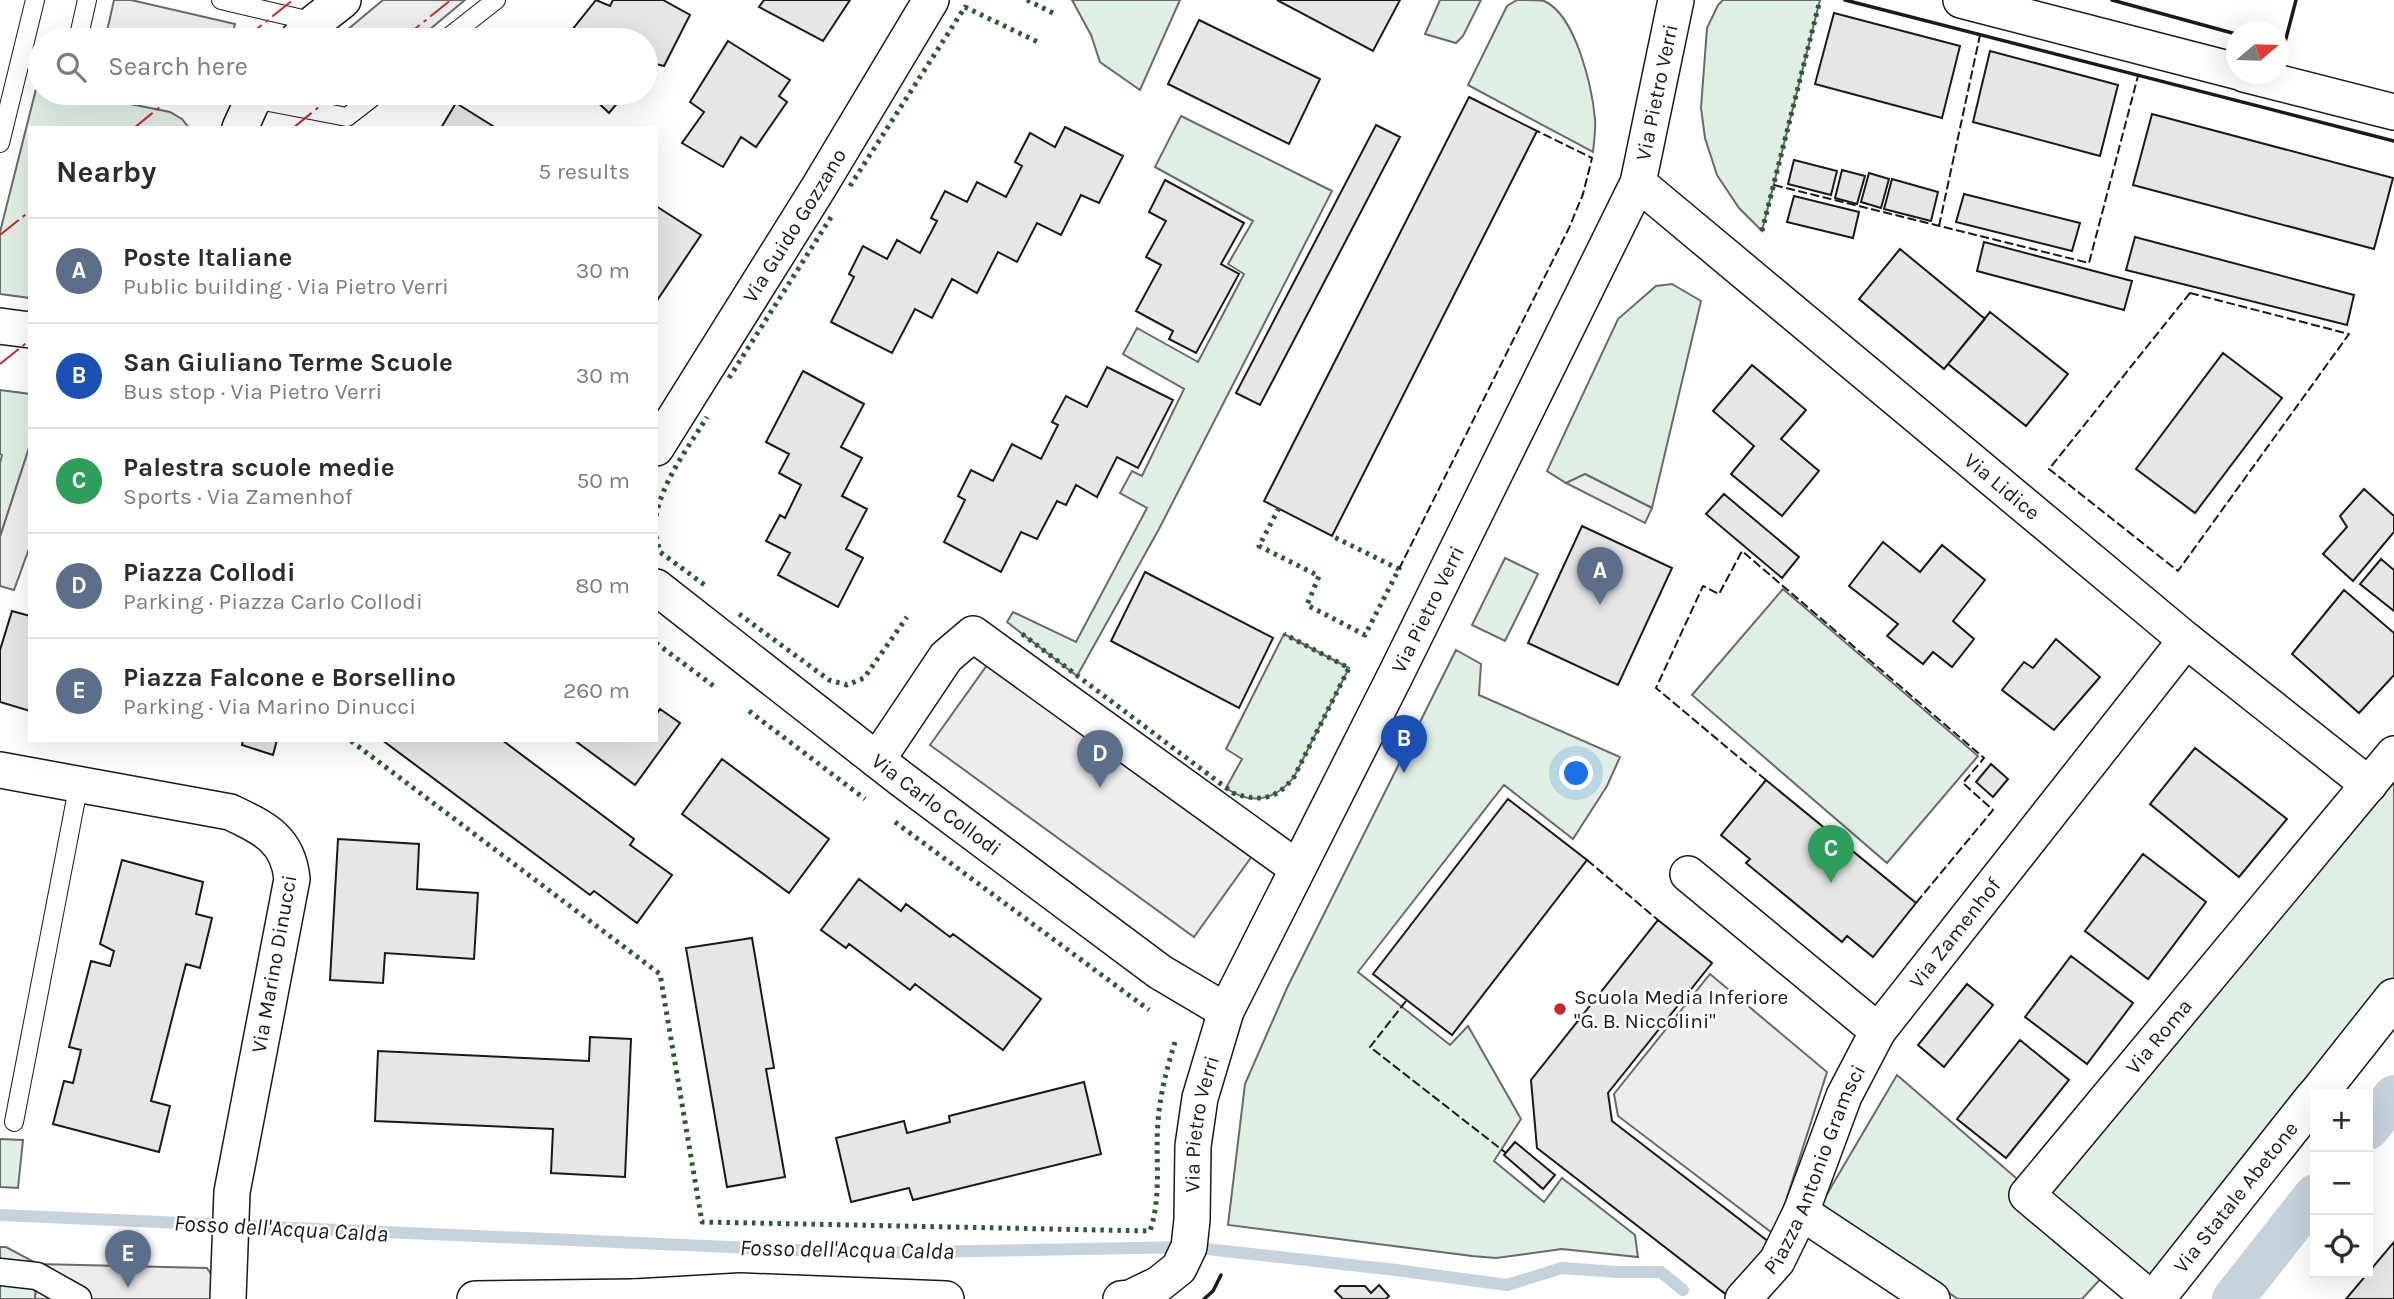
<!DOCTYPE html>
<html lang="en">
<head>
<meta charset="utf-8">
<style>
	body { margin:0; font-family:Karla,sans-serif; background:#f2f2f3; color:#2b2b33 }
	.controls { position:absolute; right:21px; bottom:21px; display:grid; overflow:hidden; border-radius:0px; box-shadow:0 7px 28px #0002 }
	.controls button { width:63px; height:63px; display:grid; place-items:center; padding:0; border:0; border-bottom:2px solid #e1e1e2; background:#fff; color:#2b2b33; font:35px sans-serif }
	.compass { position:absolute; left:2226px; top:21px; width:63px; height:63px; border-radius:50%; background:#fff; box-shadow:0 7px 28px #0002; rotate:71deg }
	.you { position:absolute; left:1577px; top:774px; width:24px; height:24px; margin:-18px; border:5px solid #fff; border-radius:50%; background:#1a73e8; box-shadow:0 0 0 10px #1a73e833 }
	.badge { display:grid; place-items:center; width:46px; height:46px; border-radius:50%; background:#c62828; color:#fff; font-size:23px; font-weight:700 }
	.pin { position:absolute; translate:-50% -58px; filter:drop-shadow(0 2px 4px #0008) }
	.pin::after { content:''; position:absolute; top:37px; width:24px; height:21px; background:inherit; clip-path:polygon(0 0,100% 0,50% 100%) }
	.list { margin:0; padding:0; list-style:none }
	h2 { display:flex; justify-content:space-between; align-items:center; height:91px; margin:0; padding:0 28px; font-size:30px }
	h2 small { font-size:23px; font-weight:400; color:#7c7c81 }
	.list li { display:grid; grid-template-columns:46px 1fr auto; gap:21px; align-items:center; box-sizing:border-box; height:105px; padding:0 28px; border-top:2px solid #e1e1e2 }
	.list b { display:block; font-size:26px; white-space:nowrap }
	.list p { margin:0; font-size:23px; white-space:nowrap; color:#7c7c81 }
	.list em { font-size:23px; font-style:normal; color:#7c7c81 }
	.icon { flex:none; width:38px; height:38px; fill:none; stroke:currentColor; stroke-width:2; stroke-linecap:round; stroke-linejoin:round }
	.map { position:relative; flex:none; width:2394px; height:1299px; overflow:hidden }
	.search { position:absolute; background:#fff; box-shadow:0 7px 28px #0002; left:28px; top:28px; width:630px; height:77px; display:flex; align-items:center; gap:18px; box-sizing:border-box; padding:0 24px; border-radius:38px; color:#7c7c81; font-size:26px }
	.panel { position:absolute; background:#fff; box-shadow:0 7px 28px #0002; left:28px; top:126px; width:630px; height:616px; border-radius:0px }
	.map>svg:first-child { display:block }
	.green { fill:#e0efe3; stroke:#6a6a6a; stroke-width:2 }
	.parking { fill:#ededed; stroke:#6a6a6a; stroke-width:2 }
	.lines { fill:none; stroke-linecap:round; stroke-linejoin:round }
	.stream { stroke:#c6d2dc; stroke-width:12 }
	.canal { stroke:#c6d2dc; stroke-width:42 }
	.building { fill:#e6e6e6; stroke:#1a1a1a; stroke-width:2 }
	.service-casing { stroke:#1a1a1a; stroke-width:20 }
	.pedestrian-casing { stroke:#1a1a1a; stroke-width:29 }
	.minor-casing { stroke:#1a1a1a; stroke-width:38 }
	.secondary-casing { stroke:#1a1a1a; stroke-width:41 }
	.service { stroke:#fff; stroke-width:18 }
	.pedestrian { stroke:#fff; stroke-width:26 }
	.minor { stroke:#fff; stroke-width:35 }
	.secondary { stroke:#fff; stroke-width:38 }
	.hedge { stroke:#2b5a34; stroke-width:5; stroke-dasharray:3.5 5; stroke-linecap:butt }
	.fence { stroke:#1a1a1a; stroke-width:2; stroke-dasharray:9 3.5; stroke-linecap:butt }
	.wall { stroke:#1a1a1a; stroke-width:3.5 }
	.power { stroke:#c62828; stroke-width:2; stroke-dasharray:24 5 3.5 5; stroke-linecap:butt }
	.poi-dot { fill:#c62828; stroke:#fff; stroke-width:2.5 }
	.labels { text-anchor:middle; stroke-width:5; stroke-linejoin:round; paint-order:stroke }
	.street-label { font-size:21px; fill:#1a1a1a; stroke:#fff }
	.poi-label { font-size:21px; fill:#1a1a1a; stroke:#fff; text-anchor:start }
	.water-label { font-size:23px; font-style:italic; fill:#1a1a1a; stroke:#fff }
</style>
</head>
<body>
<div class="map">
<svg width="2394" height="1299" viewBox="0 0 2394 1299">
	<rect width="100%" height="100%" fill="#fff"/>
	<path class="green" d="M1072 0H1180L1140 90 1100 62 1091 35Z
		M1440 0H1481L1463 36 1456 43 1425 34Z
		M1517 0C1525 0 1536 0 1544 1 1576 15 1592 87 1595 119 1596 129 1594 141 1593 152L1468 85 1507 6Z
		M1723 0H1820L1762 231 1739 208 1717 175 1705 138 1701 108 1707 28 1718 5Z
		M37 85H40V93H76L170 112 182 119 189 128H30V298L0 294V232Z
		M1181 116 1332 191 1159 529 1077 676 1007 622 1013 612 1076 642 1147 508 1120 493 1132 471 1142 476 1184 389 1123 354 1137 328 1198 362 1244 274 1228 264 1253 221 1155 167Z
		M1672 284 1701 301 1652 508 1585 474 1566 483 1547 471 1618 319 1656 286Z
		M0 390 30 394V445L0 537V463L2 455 0 454Z
		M1505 558 1538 574 1505 641 1472 625Z
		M1783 589 1978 756 1887 863 1692 695Z
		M1284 634 1349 668 1294 777C1276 800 1251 806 1226 788L1242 759 1226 749Z
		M1456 650 1481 664 1479 695 1620 757 1607 786 1573 839 1504 785 1358 972 1450 1045 1468 1026 1521 1119 1494 1161 1544 1202 1562 1178 1635 1235 1638 1257 1562 1249 1496 1258 1472 1256 1228 1225 1245 1084 1287 988Z
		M2394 754V998L2155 1299 2027 1195Z
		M1897 1075 2023 1184 2107 1272 2082 1299H1958L1820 1206Z
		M0 1139 23 1140 18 1188 0 1187Z
		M0 1247H6L38 1264 35 1299H0Z"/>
	<path class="parking" d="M114 0H131L235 24 231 40H105Z
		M383 0H465L417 40H335Z
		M30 445V546L14 590 0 586V537Z
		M1585 474 1652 508 1645 523 1566 483Z
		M1005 640 1270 831 1194 937 930 745Z
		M1710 974 1827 1072 1775 1235 1618 1116 1614 1094Z
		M38 1264 207 1268 227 1299H35Z"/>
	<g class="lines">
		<path class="stream" d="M0 1215 865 1253 1189 1247 1396 1270 1507 1285 1562 1268 1617 1272H1661L1683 1290"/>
		<path class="canal" d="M2368 1129 2394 1096
			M2233 1299 2315 1195"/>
	</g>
	<path class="building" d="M596 0 610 6 613 0H663L690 15 664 66 652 63 646 70V40H564Z
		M764 0H850L823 41 759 7Z
		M1277 0H1400L1373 51Z
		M1834 13 1960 46 1942 118 1815 84Z
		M1199 20 1320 79 1289 144 1168 84Z
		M728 41 790 80 779 96 787 102 756 147 741 137 723 167 682 143 704 112 690 102Z
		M1990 51 2118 85 2100 156 1973 122Z
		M588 93H626L609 113Z
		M1469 97 1537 131 1332 536 1264 501Z
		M456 103 496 128H441Z
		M2152 114 2393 178 2374 249 2133 185Z
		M1376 125 1400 137 1260 405 1236 393Z
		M1065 127 1123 156 1099 203 1081 195 1061 235 1037 223 1017 262 998 252 977 293 952 279 932 318 915 309 892 353 831 322 854 277 849 274 863 246 887 259 897 240 920 253 937 221 931 218 945 191 967 202 977 182 1006 197 1022 166 1015 162 1030 133 1055 147Z
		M1794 160 1837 171 1831 195 1788 184Z
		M1842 170 1865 176 1857 204 1835 198Z
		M1869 173 1889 179 1881 208 1861 202Z
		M1892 179 1938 192 1931 221 1884 209Z
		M1165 180 1244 223 1221 264 1239 274 1196 353 1169 339 1173 331 1136 311 1161 265 1146 257 1166 221 1149 212Z
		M1964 194 2080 223 2072 251 1956 222Z
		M1794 196 1859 212 1853 238 1787 222Z
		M656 206 701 235 656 302Z
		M2135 237 2354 295 2347 325 2126 270Z
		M1984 242 2132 281 2124 310 1977 271Z
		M1900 249 1985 319 1944 369 1859 299Z
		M1990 312 2068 374 2026 426 1948 364Z
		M2223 353 2282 398 2195 513 2136 469Z
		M1752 365 1806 410 1781 439 1819 471 1782 516 1731 474 1754 446 1713 411Z
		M1107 367 1173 400 1138 468 1117 457 1097 497 1076 485 1066 505 1057 501 1037 539 1021 532 1001 572 944 542 965 500 958 496 971 470 993 481 1012 444 1041 459 1058 425 1052 422 1066 396 1087 407Z
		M803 371 864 404 841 447 862 458 842 496 867 509 846 549 863 558 838 607 778 575 790 553 766 541 780 515 785 518 801 485 779 473 789 454 766 442Z
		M2364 489 2394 516V532L2353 581 2323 554 2347 527 2340 516Z
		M1724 494 1799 557 1782 578 1706 514Z
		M1582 526 1672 568 1618 685 1528 643Z
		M1883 542 1920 572 1942 545 1985 580 1953 621 1974 639 1952 667 1933 652 1923 664 1887 636 1898 624 1849 586Z
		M2381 559 2394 570V611L2360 584Z
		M1145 572 1273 638 1239 708 1111 641Z
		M2344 590 2394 633V675L2359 713 2292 654Z
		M12 611 30 616V711L0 702V650Z
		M2056 639 2100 677 2054 730 2002 690 2024 662 2033 668Z
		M660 709 680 723 635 785 574 740H656V715Z
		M243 740H277L273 755 242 745Z
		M382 740H502L634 839 630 845 672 875 637 923 594 891 590 895Z
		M2195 748 2287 819 2239 877 2150 804Z
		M722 759 829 839 789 893 682 814Z
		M1991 764 2008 779 1993 797 1976 782Z
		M1766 780 1916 903 1873 957 1847 936 1842 942 1746 863 1750 859 1721 835Z
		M1508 799 1587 860 1452 1035 1373 974Z
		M338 839 419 844 417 889 478 893 474 959 385 953 383 983 330 980Z
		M2143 854 2206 902 2148 979 2085 931Z
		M122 860 203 882 196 914 212 918 200 968 186 964 151 1101 170 1106 159 1152 53 1124 64 1081 73 1083 81 1050 69 1047 91 961 110 966 114 951 100 944Z
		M859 879 901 911 906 904 950 937 953 934 1041 999 1003 1050 915 984 910 990 849 944 846 948 821 930Z
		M1658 920 1712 963 1608 1093 1612 1121 1769 1242 1728 1296 1537 1148 1531 1080Z
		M752 938 774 1068 766 1069 785 1177 727 1187 686 948Z
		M2071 956 2133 1003 2087 1064 2025 1017Z
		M1967 984 1993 1005 1944 1067 1918 1045Z
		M590 1037 631 1039 625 1177 551 1173 553 1129 375 1121 378 1051 589 1061Z
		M2020 1040 2069 1080 2006 1158 1957 1119Z
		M1084 1082 1101 1154 913 1200 909 1188 851 1202 836 1138 904 1121 907 1133 950 1122 949 1116Z
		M1515 1142 1555 1175 1543 1189 1504 1155Z
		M2394 1242V1299H2346Z
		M1379 1285 1389 1296 1386 1299H1343L1335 1291 1340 1286H1365L1371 1293Z"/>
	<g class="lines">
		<g class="service-casing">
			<path id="service" d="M221 0 315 22
				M78 40 87 0
				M445 40 496 0
				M223 93 347 117 378 93
				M0 143 35 0
				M14 1122 79 783"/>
		</g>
		<g class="pedestrian-casing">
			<path id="pedestrian" d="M0 1272 37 1276 78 1299"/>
		</g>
		<g class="minor-casing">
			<g id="minor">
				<path d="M1961 0 2236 71"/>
				<path d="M297 40 315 22 343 0"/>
				<path d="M2244 74 2394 112"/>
				<path d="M240 128 256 93"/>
				<path id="s1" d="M1638 183 2186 640 2369 785"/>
				<path d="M0 326 30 330"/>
				<path id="s2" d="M656 448 819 187 931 0"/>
				<path id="s3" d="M656 587 900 778 1160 972 1226 1011"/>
				<path d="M877 760 946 657 973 634 1297 868"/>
				<path d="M0 770 230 812C264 828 288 839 292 879L232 1192 228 1299"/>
				<path id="s4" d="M1688 874 1878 1031 2186 640"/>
				<path d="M1801 1212 1932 1299"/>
				<path d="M635 1297 740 1291 946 1299"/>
				<path d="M475 1299 635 1297 644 1299"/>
				<path id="s5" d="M1121 1299 1130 1298 1159 1284 1179 1268 1189 1247 1192 1220 1193 1146 1200 1098 1226 1011 1395 676 1638 183 1676 0"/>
				<path id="s6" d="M1743 1299 1777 1261 1801 1212 1844 1096 1878 1031"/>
				<path id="s7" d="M2151 1299 2027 1195 2394 754"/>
			</g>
		</g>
		<g class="secondary-casing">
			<g id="secondary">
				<path d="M2318 1094 2394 998"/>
				<path id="s8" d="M2155 1299 2315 1097"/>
			</g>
		</g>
		<use href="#service" class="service"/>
		<use href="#pedestrian" class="pedestrian"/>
		<use href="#minor" class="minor"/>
		<use href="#secondary" class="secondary"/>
		<path class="hedge" d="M1027 0 1053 13
			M850 186 965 7 1040 43
			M1762 231 1820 0
			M729 378 833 214
			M1279 508 1259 546 1319 576 1307 605 1365 635 1399 569 1332 536
			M656 516C663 480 688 448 707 417
			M656 536 660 552 706 586
			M739 614 829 680 847 685 864 678 907 617
			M1022 634 1233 793C1260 802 1276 800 1294 777L1349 668 1284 634
			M656 643 715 687
			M749 711 865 799
			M351 741 660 974 702 1222 1150 1231C1162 1196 1155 1158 1158 1122 1160 1094 1167 1068 1175 1042
			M895 822 1149 1010"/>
		<path class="fence" d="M1774 185 2089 263 2138 76
			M1939 226 1980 35
			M2190 293 2349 334 2178 571 2049 469Z
			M1399 569 1569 228 1583 194 1592 158 1537 131
			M1766 780 1656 688 1703 586 1719 594 1742 551 1984 758 1963 783 1993 810 1916 903
			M1587 860 1658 920
			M1406 1001 1370 1047 1506 1153"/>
		<path class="wall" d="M1845 0 2394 141
			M2112 0 2236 34
			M2278 45 2284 46 2296 0
			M1204 1299 1213 1291 1221 1275"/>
		<path class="power" d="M243 40 293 0
			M401 40 451 0
			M134 128 177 93
			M293 128 336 93
			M0 235 30 211
			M0 364 30 340"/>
	</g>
	<circle class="poi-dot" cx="1560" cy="1009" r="7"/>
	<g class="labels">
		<g class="street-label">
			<text dy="7" stroke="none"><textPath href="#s5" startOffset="1348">Via Pietro Verri</textPath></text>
			<text dy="7" stroke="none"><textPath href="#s2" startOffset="262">Via Guido Gozzano</textPath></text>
			<text dy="7" stroke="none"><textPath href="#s1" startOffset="474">Via Lidice</textPath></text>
			<text dy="7" stroke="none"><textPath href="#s5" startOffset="780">Via Pietro Verri</textPath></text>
			<text dy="7" stroke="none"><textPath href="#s3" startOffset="355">Via Carlo Collodi</textPath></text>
			<text dy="7" stroke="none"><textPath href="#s4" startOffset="371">Via Zamenhof</textPath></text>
			<text transform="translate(274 964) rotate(-80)" y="7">Via Marino Dinucci</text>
			<text dy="7" stroke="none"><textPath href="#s7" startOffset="368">Via Roma</textPath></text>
			<text dy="7" stroke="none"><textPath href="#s5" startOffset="214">Via Pietro Verri</textPath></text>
			<text dy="7" stroke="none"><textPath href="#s6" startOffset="150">Piazza Antonio Gramsci</textPath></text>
			<text dy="7" stroke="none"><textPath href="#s8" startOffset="130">Via Statale Abetone</textPath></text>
		</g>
		<g class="poi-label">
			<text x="1574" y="1004">Scuola Media Inferiore<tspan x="1574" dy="24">"G. B. Niccolini"</tspan></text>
		</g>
		<g class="water-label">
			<text transform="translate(281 1228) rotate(3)" y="8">Fosso dell'Acqua Calda</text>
			<text transform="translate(847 1249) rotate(1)" y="8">Fosso dell'Acqua Calda</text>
		</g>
	</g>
</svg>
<div class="controls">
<button>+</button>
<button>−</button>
<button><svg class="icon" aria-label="locate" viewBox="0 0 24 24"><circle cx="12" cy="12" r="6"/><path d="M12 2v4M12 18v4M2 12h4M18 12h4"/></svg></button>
</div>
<svg class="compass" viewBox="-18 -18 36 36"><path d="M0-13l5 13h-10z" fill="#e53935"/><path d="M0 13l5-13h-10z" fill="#7c7c81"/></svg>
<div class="you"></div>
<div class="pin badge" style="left:1600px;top:605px;background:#5c6f8a">A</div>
<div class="pin badge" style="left:1404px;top:773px;background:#1a4fb4">B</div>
<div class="pin badge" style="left:1831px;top:883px;background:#2e9e5b">C</div>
<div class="pin badge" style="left:1100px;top:788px;background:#5c6f8a">D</div>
<div class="pin badge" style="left:128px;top:1288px;background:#5c6f8a">E</div>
<div class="search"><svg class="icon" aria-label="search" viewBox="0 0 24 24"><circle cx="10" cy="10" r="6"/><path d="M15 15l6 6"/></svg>Search here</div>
<section class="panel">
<h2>Nearby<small>5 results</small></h2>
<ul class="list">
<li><span class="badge" style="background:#5c6f8a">A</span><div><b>Poste Italiane</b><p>Public building · Via Pietro Verri</p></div><em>30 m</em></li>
<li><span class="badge" style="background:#1a4fb4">B</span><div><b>San Giuliano Terme Scuole</b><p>Bus stop · Via Pietro Verri</p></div><em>30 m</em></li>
<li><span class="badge" style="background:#2e9e5b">C</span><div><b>Palestra scuole medie</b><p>Sports · Via Zamenhof</p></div><em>50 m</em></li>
<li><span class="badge" style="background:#5c6f8a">D</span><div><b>Piazza Collodi</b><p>Parking · Piazza Carlo Collodi</p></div><em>80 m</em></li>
<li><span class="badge" style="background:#5c6f8a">E</span><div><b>Piazza Falcone e Borsellino</b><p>Parking · Via Marino Dinucci</p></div><em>260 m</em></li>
</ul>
</section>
</div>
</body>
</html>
